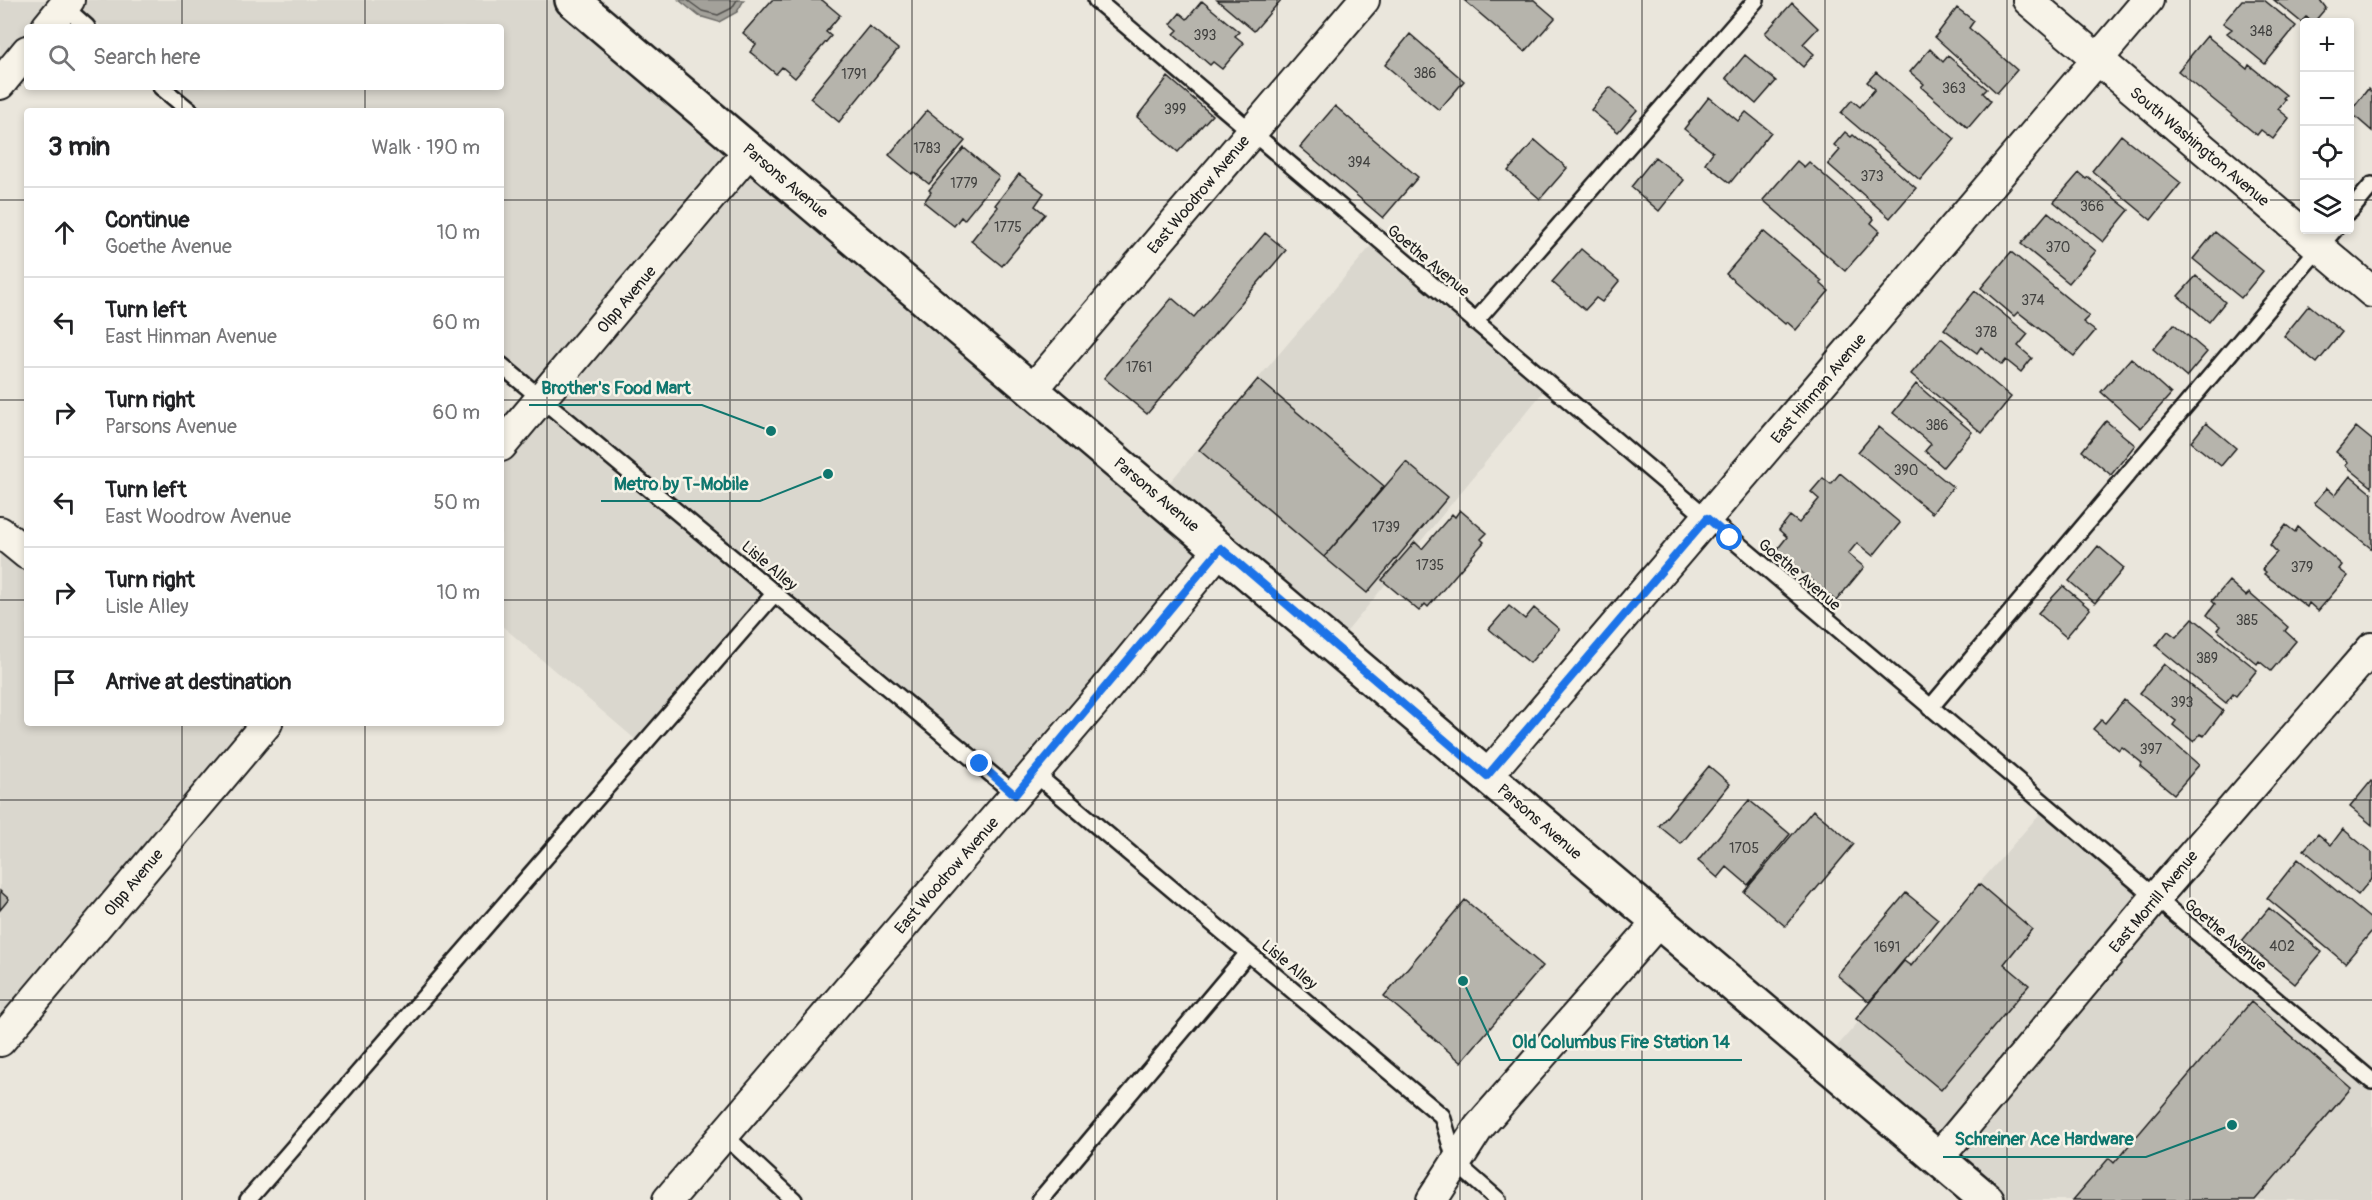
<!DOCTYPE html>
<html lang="en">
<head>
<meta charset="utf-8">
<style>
	body { margin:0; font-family:Pangolin,sans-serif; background:#f6f6f6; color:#202124 }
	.controls { position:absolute; right:18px; top:18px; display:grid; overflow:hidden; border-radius:6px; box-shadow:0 3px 9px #0003 }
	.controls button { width:54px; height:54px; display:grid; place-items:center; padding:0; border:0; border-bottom:2px solid #e0e0e0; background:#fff; color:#202124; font:30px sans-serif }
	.stop { position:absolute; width:18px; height:18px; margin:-14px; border:4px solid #1a73e8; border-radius:50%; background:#fff }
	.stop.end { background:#1a73e8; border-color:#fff; box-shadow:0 2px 6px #0008 }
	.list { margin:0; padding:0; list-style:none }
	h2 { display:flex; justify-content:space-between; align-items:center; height:78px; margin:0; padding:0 24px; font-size:26px }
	h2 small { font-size:20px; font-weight:400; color:#757577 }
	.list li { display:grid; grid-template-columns:39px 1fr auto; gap:18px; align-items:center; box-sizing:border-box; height:90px; padding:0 24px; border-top:2px solid #e0e0e0 }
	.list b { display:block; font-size:22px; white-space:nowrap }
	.list p { margin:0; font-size:20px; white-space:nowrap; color:#757577 }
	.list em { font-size:20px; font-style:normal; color:#757577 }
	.icon { flex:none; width:33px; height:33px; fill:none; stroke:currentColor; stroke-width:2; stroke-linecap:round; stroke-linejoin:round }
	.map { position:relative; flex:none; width:2372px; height:1200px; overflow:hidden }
	.search { position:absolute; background:#fff; box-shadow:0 3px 9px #0003; left:24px; top:24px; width:480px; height:66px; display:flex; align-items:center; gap:15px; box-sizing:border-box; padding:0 21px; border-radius:6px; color:#757577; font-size:22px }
	.panel { position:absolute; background:#fff; box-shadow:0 3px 9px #0003; left:24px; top:108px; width:480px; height:618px; border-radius:6px }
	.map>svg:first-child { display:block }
	.built { fill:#dad7ce }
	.water { fill:#a3a19a; stroke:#6d6c68; stroke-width:1.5 }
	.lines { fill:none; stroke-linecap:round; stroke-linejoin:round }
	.shore { stroke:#52514e; stroke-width:1.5 }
	.building { fill:#b6b4ac; stroke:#1c1c1c; stroke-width:1.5 }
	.lane-casing { stroke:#1c1c1c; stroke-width:20 }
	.street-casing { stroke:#1c1c1c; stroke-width:34 }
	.primary-casing { stroke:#1c1c1c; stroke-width:38 }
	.lane { stroke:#f7f3e8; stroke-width:15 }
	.street { stroke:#f7f3e8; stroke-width:30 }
	.primary { stroke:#f7f3e8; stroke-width:33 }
	.route { stroke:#1a73e8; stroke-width:8 }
	.grid { fill:none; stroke:#1c1c1c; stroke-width:1.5; stroke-opacity:0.55 }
	.labels { text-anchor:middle; stroke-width:5; stroke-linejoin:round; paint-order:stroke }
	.number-label { font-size:14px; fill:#424240 }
	.street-label { font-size:16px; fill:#1c1c1c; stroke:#f7f3e8 }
	.leader { fill:none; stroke:#0f766e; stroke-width:2 }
	.callout-dot { fill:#0f766e; stroke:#f7f3e8; stroke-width:2 }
	.callout-label { font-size:18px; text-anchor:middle; font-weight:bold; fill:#0f766e; stroke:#f7f3e8; stroke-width:5; stroke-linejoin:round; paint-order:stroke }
</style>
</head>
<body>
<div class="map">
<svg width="2372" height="1200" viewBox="0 0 2372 1200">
	<rect width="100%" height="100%" fill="#eae6dc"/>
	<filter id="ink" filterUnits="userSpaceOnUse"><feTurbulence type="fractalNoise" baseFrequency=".0167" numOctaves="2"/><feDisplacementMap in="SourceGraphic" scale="12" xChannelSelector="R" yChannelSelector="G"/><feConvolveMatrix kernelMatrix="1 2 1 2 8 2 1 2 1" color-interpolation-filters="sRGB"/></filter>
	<g filter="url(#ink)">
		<path class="built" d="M0 0H571L1158 496 1377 239 1552 381 1335 646 1226 554 1019 804 772 598 642 745 501 625V453L547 400 501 361V111H202L174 87H501V27H102L73 3 52 27H27V57L0 89Z
			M0 522 27 545V723H237L257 740 0 1045Z
			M2052 800 2372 1075V1200H1978L1820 1066Z"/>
		<path class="water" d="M679 0H744L737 12 719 22 699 16Z"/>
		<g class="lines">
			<path class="shore" d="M687 0 702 11 718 15 732 8 737 0"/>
		</g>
		<path class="building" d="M772 0H822L840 15 826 32 831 36 795 78 782 67 776 74 755 56 750 52 756 44 743 33Z
			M1217 0H1281L1254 31Z
			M1464 0H1534L1555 18 1525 52Z
			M2242 0H2264L2296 26 2265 64 2227 33 2232 29 2223 23Z
			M2274 0H2320L2326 8 2314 22 2306 17 2301 22Z
			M1202 1 1239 32 1235 36 1244 43 1222 69 1213 62 1210 65 1174 34 1178 30 1171 24 1180 13 1187 19Z
			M1792 3 1818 28 1803 44 1814 54 1803 67 1765 33Z
			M1957 8 1974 21 1969 28 2017 70 1997 93 1935 37Z
			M869 26 898 49 839 122 810 98Z
			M1410 34 1464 81 1439 110 1385 65Z
			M2207 36 2247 69 2249 65 2286 95 2283 98 2285 100 2278 109 2289 118 2273 139 2261 130 2257 135 2178 71Z
			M1930 49 1943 62 1948 56 1987 89 1983 93 1991 101 1968 128 1921 87 1924 84 1910 72Z
			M1745 55 1776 81 1756 104 1726 78Z
			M1876 72 1955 139 1920 180 1841 113 1852 100 1860 107 1875 89 1867 82Z
			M1168 77 1212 115 1178 152 1137 117Z
			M1610 87 1637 110 1618 132 1591 110Z
			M2368 89 2372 93V131L2350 112Z
			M1709 97 1738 121 1746 112 1771 132 1730 183 1705 163 1713 152 1684 129Z
			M1335 106 1418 177 1383 218 1300 147Z
			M927 110 965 141 929 184 914 172 912 174 889 155Z
			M1845 132 1851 137 1853 135 1916 188 1890 218 1828 164 1840 150 1834 145Z
			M2121 135 2181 183 2151 220 2092 171Z
			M1535 140 1567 168 1540 199 1508 171Z
			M964 148 999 177 964 220 961 217 954 226 924 202 931 192 929 190Z
			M1655 157 1684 180 1659 211 1631 187Z
			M1797 161 1804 167 1809 162 1874 219 1871 223 1880 231 1845 271 1763 200Z
			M2079 173 2086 179 2088 177 2129 210 2103 242 2054 202Z
			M1019 174 1044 193 1035 206 1045 214 1002 266 971 241 998 207 995 205Z
			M2048 212 2096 251 2069 283 2021 244Z
			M1763 231 1822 281 1820 283 1829 291 1796 330 1787 322 1785 324 1726 274Z
			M2215 232 2263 271 2241 298 2193 259Z
			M1265 233 1286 250 1147 414 1104 378 1172 298 1194 317Z
			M1581 249 1619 281 1602 302 1596 298 1585 310 1552 282Z
			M2011 252 2089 316 2083 322 2095 331 2074 356 2018 312 2014 316 1981 288Z
			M2196 276 2225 302 2209 322 2178 296Z
			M1975 291 2028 334 2018 346 2032 358 2021 372 2006 360 2002 365 1981 347 1977 353 1944 329Z
			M2309 305 2342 332 2317 363 2284 336Z
			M2174 324 2207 352 2186 377 2153 349Z
			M1941 338 2011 397 1982 433 1911 374Z
			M2131 358 2171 394 2141 428 2101 392Z
			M1258 379 1384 486 1324 557 1199 450Z
			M1916 384 1972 432 1943 467 1925 451 1931 444 1893 413Z
			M2106 421 2135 445 2111 475 2082 451Z
			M2206 423 2236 448 2221 466 2191 442Z
			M1879 427 1953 487 1932 513 1858 452Z
			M2356 427 2372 440V487L2345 465 2348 462 2336 452Z
			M1406 462 1448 497 1367 593 1324 557Z
			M1840 473 1900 523 1873 556 1857 543 1848 554 1864 567 1836 601 1776 551 1787 537 1779 530 1790 516 1799 523 1819 499 1811 492 1823 478 1831 484Z
			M2350 476 2372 494V549L2314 503 2327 488 2335 495Z
			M1460 510 1487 533 1481 539 1484 542 1428 607 1425 604 1419 611 1382 580 1415 542 1422 549 1452 514 1455 517Z
			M2286 525 2295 532 2298 527 2342 565 2339 569 2348 576 2318 611 2309 603 2307 607 2264 574 2266 572 2262 569 2277 552 2270 545Z
			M2098 546 2124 568 2095 603 2069 581Z
			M2229 581 2246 596 2249 593 2288 627 2285 631 2296 641 2271 671 2259 661 2257 664 2217 630 2220 626 2207 615 2215 604 2212 601Z
			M2063 586 2090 609 2066 637 2038 613Z
			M1509 606 1525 619 1534 608 1559 629 1530 663 1489 629Z
			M2193 618 2257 670 2236 696 2233 694 2226 703 2156 646 2168 631 2176 637Z
			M2164 664 2223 711 2204 736 2200 734 2194 742 2173 725 2176 721 2140 693Z
			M2124 700 2199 765 2174 794 2140 766 2142 763 2122 747 2119 750 2093 729 2101 720 2105 723Z
			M1709 766 1730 784 1681 844 1659 826Z
			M2371 781 2372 782V825L2350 807Z
			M1749 800 1790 834 1748 885 1727 867 1718 878 1698 861Z
			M1813 810 1854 844 1785 926 1744 892Z
			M2343 829 2372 853V878L2358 895 2304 850 2318 834 2331 845Z
			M2298 859 2372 920V931L2345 963 2267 898Z
			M1979 884 2032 929 2004 964 2029 985 1941 1090 1856 1019 1904 961 1911 966Z
			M0 891 9 899 0 910Z
			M1906 893 1938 919 1869 1002 1837 975Z
			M1465 900 1543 966 1461 1062 1384 996Z
			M2269 908 2322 952 2295 984 2242 941Z
			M2251 1002 2351 1088 2255 1200H2073L2109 1158 2114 1163Z"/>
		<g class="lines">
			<g class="lane-casing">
				<path id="lane" d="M1096 0 2372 1081
					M60 3 87 27
					M161 87 190 111
					M2350 211 2372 185
					M1475 322 1756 0
					M501 365 1015 794
					M1930 708 2334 230
					M1034 773 1442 1116 1456 1163 1498 1200
					M724 1135 794 1200
					M248 1200 775 593
					M1040 1200 1248 953"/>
			</g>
			<g class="street-casing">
				<path id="street" d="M2028 0 2372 292
					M47 27 69 0
					M0 84 27 51
					M1033 389 1364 0
					M501 446 750 150
					M0 532 27 554
					M1487 776 2148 0
					M0 1041 267 723
					M1938 1158 2155 898 2372 648
					M668 1200 1105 690 1221 548
					M1432 1200 1479 1127 1658 922"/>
			</g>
			<g class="primary-casing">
				<path id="primary" d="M572 0 1987 1200"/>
			</g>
			<use href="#lane" class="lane"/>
			<use href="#street" class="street"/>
			<use href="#primary" class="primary"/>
		</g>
	</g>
	<g class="lines" filter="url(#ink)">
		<path class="route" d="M980 764 1015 795 1221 548 1487 776 1707 518 1730 538"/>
	</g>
	<path class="grid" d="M182 0V27M365 0V27M547 0V1200M730 0V1200M912 0V1200M1095 0V1200M1277 0V1200M1460 0V1200M1642 0V1200M1825 0V1200M2007 0V1200M2190 0V1200M182 87V111M365 87V111M0 200H27M501 200H2304M2350 200H2372M0 400H27M501 400H2372M0 600H27M501 600H2372M182 723V1200M365 723V1200M0 800H2372M0 1000H2372"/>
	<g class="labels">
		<g class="number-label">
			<text x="2261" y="36">348</text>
			<text x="1205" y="40">393</text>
			<text x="1425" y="78">386</text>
			<text x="854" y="79">1791</text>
			<text x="1954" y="93">363</text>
			<text x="1175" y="114">399</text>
			<text x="927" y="153">1783</text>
			<text x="1359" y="167">394</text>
			<text x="1872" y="181">373</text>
			<text x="964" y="188">1779</text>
			<text x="2092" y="211">366</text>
			<text x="1008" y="232">1775</text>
			<text x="2058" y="252">370</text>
			<text x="2033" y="305">374</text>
			<text x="1986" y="337">378</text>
			<text x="1139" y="372">1761</text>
			<text x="1937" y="430">386</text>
			<text x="1906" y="475">390</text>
			<text x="1386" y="532">1739</text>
			<text x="1430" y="570">1735</text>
			<text x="2302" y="572">379</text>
			<text x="2247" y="625">385</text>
			<text x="2207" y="663">389</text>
			<text x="2182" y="707">393</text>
			<text x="2151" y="754">397</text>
			<text x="1744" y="853">1705</text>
			<text x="2282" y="951">402</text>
			<text x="1887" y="952">1691</text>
		</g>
		<g class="street-label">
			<text transform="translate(2200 146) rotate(40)" y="6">South Washington Avenue</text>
			<text transform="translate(786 180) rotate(40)" y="6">Parsons Avenue</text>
			<text transform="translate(1198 194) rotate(-50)" y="6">East Woodrow Avenue</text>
			<text transform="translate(1429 260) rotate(40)" y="6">Goethe Avenue</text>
			<text transform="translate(626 299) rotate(-50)" y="6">Olpp Avenue</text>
			<text transform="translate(1818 388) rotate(-50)" y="6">East Hinman Avenue</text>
			<text transform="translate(1157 494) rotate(40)" y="6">Parsons Avenue</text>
			<text transform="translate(770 565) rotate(40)" y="6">Lisle Alley</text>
			<text transform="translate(1800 574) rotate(40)" y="6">Goethe Avenue</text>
			<text transform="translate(1540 821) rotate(41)" y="6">Parsons Avenue</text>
			<text transform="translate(946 875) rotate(-49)" y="6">East Woodrow Avenue</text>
			<text transform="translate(133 882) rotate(-50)" y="6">Olpp Avenue</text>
			<text transform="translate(2153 901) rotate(-50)" y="6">East Morrill Avenue</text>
			<text transform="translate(2226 934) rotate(40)" y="6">Goethe Avenue</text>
			<text transform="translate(1290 964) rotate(40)" y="6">Lisle Alley</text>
		</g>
	</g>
	<path class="leader" d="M771 431L702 405H529M828 474L760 501H601M1463 981L1500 1060H1742M2232 1125L2146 1157H1943"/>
	<g class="callout-dot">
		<circle cx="771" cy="431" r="6"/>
		<circle cx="828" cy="474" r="6"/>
		<circle cx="1463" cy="981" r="6"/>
		<circle cx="2232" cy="1125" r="6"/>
	</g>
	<g class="callout-label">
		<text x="616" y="394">Brother's Food Mart</text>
		<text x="681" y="490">Metro by T-Mobile</text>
		<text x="1621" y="1048">Old Columbus Fire Station 14</text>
		<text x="2044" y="1145">Schreiner Ace Hardware</text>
	</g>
</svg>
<div class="controls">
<button>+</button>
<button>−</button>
<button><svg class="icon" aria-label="locate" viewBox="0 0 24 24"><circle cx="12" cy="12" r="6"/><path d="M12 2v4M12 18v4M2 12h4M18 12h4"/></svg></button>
<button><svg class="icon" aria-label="layers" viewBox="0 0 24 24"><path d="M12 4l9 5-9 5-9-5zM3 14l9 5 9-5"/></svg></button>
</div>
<div class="stop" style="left:1730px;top:538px"></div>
<div class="stop end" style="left:980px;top:764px"></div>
<div class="search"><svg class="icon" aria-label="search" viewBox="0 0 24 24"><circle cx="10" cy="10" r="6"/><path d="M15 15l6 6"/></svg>Search here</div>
<section class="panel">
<h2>3 min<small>Walk · 190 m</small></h2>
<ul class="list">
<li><svg class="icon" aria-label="ahead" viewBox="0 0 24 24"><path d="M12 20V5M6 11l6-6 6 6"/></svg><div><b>Continue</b><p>Goethe Avenue</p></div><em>10 m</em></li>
<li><svg class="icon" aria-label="left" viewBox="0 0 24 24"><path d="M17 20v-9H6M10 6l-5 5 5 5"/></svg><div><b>Turn left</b><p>East Hinman Avenue</p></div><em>60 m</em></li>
<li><svg class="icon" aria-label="right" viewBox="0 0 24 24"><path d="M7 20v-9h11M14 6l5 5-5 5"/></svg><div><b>Turn right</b><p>Parsons Avenue</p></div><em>60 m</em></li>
<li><svg class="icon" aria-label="left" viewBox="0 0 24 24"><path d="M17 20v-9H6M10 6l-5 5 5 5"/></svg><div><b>Turn left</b><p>East Woodrow Avenue</p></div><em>50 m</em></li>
<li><svg class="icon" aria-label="right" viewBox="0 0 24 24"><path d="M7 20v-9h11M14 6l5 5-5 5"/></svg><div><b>Turn right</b><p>Lisle Alley</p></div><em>10 m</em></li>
<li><svg class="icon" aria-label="arrive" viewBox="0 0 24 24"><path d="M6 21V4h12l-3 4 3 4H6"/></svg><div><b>Arrive at destination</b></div></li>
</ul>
</section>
</div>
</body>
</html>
